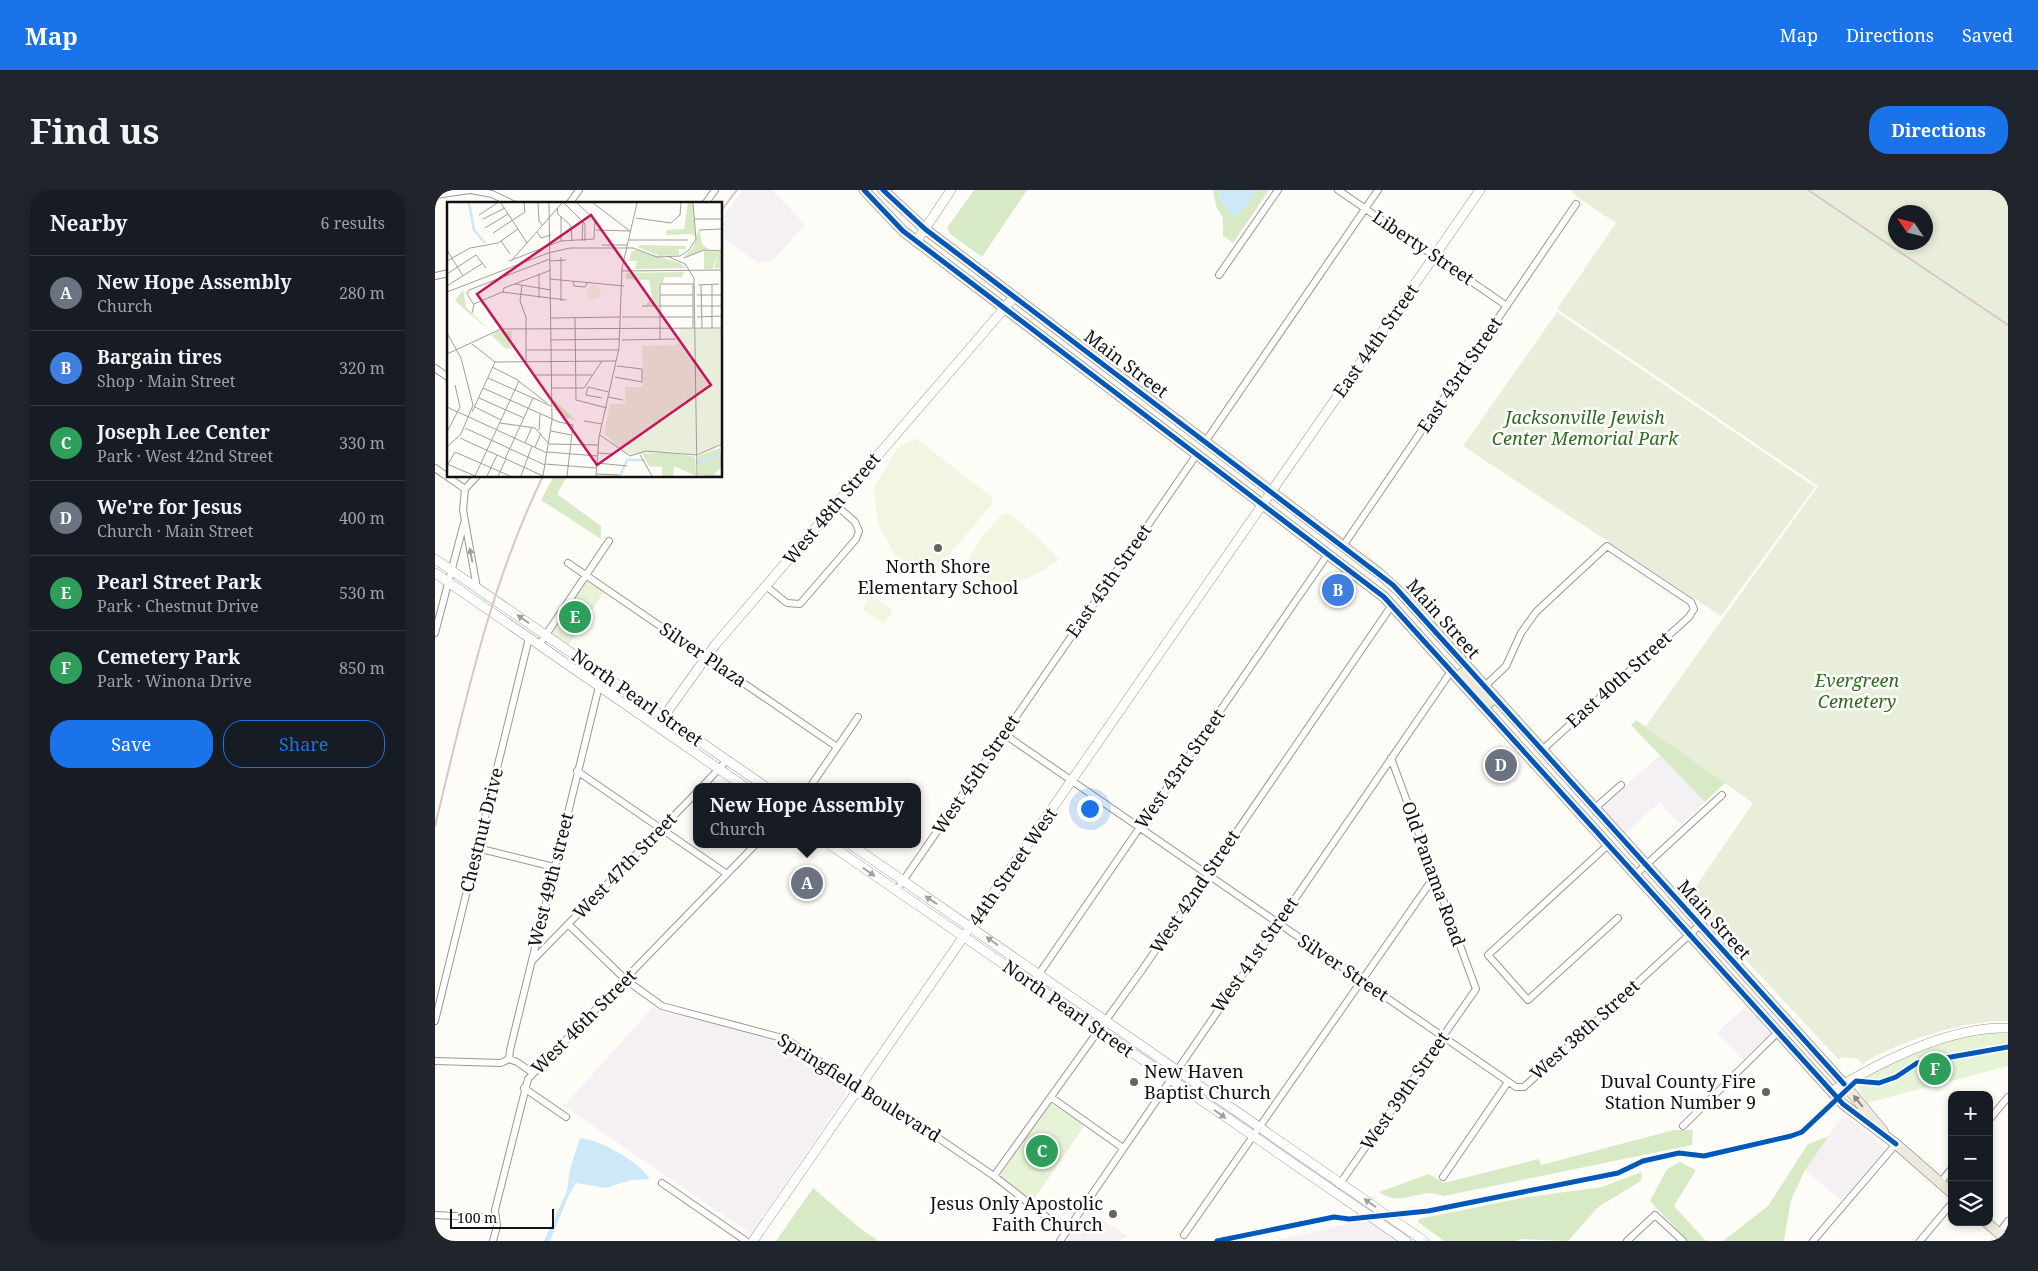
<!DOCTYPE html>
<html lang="en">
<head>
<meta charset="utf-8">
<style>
	body { margin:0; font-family:"Noto Serif",serif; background:#20242c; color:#f1f3f6 }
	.controls { position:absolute; right:15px; bottom:15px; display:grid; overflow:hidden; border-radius:10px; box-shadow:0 2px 8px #0003 }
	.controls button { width:45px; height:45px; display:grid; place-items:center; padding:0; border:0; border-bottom:1px solid #363941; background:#171b24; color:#f1f3f6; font:25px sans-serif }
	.compass { position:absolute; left:1453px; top:15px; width:45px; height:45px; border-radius:50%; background:#171b24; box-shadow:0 2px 8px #0003; rotate:305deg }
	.scale { position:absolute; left:15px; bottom:12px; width:104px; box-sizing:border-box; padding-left:5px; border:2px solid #111; border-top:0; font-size:14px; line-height:18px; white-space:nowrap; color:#111; -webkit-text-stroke:4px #fff; paint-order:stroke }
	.you { position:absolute; left:654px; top:618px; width:18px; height:18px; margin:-12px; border:4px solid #fff; border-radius:50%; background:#1a73e8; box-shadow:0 0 0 8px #1a73e833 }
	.badge { display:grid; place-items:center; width:32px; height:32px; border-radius:50%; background:#1a73e8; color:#fff; font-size:16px; font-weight:700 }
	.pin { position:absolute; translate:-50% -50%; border:2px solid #fff; box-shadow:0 1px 5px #0006 }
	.popup { position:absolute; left:258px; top:593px; width:228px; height:65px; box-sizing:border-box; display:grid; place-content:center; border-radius:10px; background:#171b24; filter:drop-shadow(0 1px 4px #0005); font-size:16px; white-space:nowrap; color:#9ea1a6 }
	.popup b { font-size:19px; color:#f1f3f6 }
	.popup::after { content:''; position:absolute; left:50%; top:100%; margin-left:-10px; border:10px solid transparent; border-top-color:#171b24 }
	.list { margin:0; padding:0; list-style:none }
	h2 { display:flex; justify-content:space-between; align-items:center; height:65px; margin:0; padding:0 20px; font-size:21px }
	h2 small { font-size:16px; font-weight:400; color:#9ea1a6 }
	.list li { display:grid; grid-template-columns:32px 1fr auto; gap:15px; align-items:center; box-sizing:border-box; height:75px; padding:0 20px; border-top:1px solid #363941 }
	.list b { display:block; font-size:19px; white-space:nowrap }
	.list p { margin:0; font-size:16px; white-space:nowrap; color:#9ea1a6 }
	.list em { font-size:16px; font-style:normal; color:#9ea1a6 }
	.actions { display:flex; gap:10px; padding:15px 20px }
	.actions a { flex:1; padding:11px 0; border:1px solid #1a73e8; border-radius:20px; text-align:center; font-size:18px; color:#1a73e8 }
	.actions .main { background:#1a73e8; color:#fff }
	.icon { flex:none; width:28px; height:28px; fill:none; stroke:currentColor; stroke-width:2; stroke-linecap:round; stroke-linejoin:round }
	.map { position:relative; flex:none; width:1573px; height:1051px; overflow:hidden; border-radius:20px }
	header { display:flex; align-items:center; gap:30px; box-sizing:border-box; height:70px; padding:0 25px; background:#1a73e8; color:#fff }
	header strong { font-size:24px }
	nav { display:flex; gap:28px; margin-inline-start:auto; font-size:18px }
	.intro { display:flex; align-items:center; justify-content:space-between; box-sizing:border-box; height:120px; padding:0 30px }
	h1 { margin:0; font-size:35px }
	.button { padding:12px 22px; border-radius:20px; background:#1a73e8; color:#fff; font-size:18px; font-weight:700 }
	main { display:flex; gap:30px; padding:0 30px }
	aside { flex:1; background:#171b24; border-radius:20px; box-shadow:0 2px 8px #0003 }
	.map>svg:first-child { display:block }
	.industrial { fill:#f5f0f3 }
	.green { fill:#e7f3d7 }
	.forest { fill:#d8eac5 }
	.cemetery { fill:#e9eedb; fill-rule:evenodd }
	.pitch { fill:#f0f6e1 }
	.water { fill:#cde8f7 }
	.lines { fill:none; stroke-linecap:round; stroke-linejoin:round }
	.minor-casing { stroke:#979795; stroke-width:8 }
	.tertiary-casing { stroke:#979795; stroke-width:10 }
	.primary-casing { stroke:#858482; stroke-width:11 }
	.minor { stroke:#fffffe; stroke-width:6 }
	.tertiary { stroke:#fffffe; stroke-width:9 }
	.primary { stroke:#ede9dc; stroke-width:10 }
	.rail { stroke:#d9c6c7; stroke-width:2 }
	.cycleway-casing { stroke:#fff; stroke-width:8 }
	.cycleway { stroke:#0057b8; stroke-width:5 }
	.oneway { fill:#a0a09f }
	.oneway2 { fill:#8a8881 }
	.poi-dot { fill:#646362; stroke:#fff; stroke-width:2 }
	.labels { text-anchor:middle; stroke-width:5; stroke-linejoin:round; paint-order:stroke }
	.street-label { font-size:18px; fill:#111; stroke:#fff }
	.park-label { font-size:18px; font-style:italic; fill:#2f6b1f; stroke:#fff }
	.poi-label { font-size:18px; fill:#111; stroke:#fff; text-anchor:end }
	.inset-river { fill:none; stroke:#cde8f7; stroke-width:2.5 }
	.inset-road { fill:none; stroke:#9f9e9b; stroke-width:1 }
	.view { fill:#c2185b; fill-opacity:0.15; stroke:#c2185b; stroke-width:2.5 }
	.inset-edge { fill:none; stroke:#111; stroke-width:2.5 }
</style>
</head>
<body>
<header>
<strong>Map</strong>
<nav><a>Map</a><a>Directions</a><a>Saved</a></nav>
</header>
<div class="intro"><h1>Find us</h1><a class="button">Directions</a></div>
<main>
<aside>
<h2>Nearby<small>6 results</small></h2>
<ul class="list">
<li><span class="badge" style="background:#6b7280">A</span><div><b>New Hope Assembly</b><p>Church</p></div><em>280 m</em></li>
<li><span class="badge" style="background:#3f7fe0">B</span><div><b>Bargain tires</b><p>Shop · Main Street</p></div><em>320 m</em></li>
<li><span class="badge" style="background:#2e9e5b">C</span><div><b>Joseph Lee Center</b><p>Park · West 42nd Street</p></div><em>330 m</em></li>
<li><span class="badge" style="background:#6b7280">D</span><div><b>We're for Jesus</b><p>Church · Main Street</p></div><em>400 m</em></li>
<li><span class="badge" style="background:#2e9e5b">E</span><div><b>Pearl Street Park</b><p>Park · Chestnut Drive</p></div><em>530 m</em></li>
<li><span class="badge" style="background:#2e9e5b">F</span><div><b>Cemetery Park</b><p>Park · Winona Drive</p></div><em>850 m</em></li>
</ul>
<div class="actions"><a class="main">Save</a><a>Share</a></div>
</aside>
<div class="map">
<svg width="1573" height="1051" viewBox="0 0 1573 1051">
	<rect width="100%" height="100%" fill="#fdfcf7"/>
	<path class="industrial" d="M308 0H337L370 34 338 71 323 73 286 46V29Z
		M1225 565 1270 612 1245 635 1225 612 1190 644 1166 618Z
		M1311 816 1336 844 1308 870 1282 843Z
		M218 817 229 822 340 848 351 854 412 897 410 906 316 1044 129 916Z
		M1409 924 1451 959 1406 1011 1370 980Z
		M653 1020 693 1047 680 1051H632Z
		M932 1029 965 1051H839Z"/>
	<path class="green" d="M151 390 169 402 133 456 116 444Z
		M1573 843V876L1432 913 1423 897C1428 876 1519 848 1542 844 1552 842 1563 843 1573 843Z
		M615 913 650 935 597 1012 564 987Z"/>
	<path class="forest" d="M539 0H592L547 67 515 44 512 38Z
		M778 0H785L784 9 803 26 822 0H834L798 53 788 46V28L781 16Z
		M119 286H132L122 304 166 336V349L106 310Z
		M1201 530 1290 593 1270 612 1196 535Z
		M1239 940H1258L1257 955 1009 1006C1004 1005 998 1003 993 1003 975 1005 963 1015 944 1002L994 984 1009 993 1104 969 1106 975Z
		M1394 946 1370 980 1356 1010 1349 1051H1288L1333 1016 1373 954Z
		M1245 972 1261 980 1239 1016 1271 1051H1253L1215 1011 1232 979Z
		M1207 982 1206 991 1163 1017 1133 1051 1085 1049 1081 1051H1009L983 1032 984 1029 1086 1008 1167 997Z
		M378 998 427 1040 444 1051H341Z"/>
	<path class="cemetery" d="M1136 0H1573V831C1532 829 1461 852 1427 874L1423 869 1407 867 1404 870 1253 708 1318 613 1210 537 1383 296 1122 119 1181 33 1142 7ZM1460 22H1490V52H1460Z
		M1122 122 1380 297 1286 426 1028 256Z"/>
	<path class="pitch" d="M480 248 556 306 558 313 495 387 461 367 443 334 439 297 463 258Z
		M568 324H574L602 346 624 370C602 385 579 399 550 390 543 387 536 381 530 377L546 347Z
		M436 406 458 421 449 434 427 419Z"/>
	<path class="water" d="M785 0H822L803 26H798L784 9Z
		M145 948C165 950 204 971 215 989L196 990 171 998 141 993 133 1007 115 1051H109L132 1001 135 979Z"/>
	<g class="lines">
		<g class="minor-casing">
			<path id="minor" d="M36 0 57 4 78 14
				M903 0 1072 116
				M0 5 35 0
				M134 14 144 0
				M270 14 280 0
				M784 85 843 0
				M0 86 14 83
				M0 178 14 188
				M770 252 943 0
				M0 278 30 299
				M42 286 30 299 28 320 42 398
				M908 356 1141 14
				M133 373 402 557
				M332 397 352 413 365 414 421 349 424 341 420 332 401 315
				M0 443 29 333
				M104 455 174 351
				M1050 496 1071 476 1086 443 1101 422 1172 356 1256 412 1259 419 1254 427 1107 560
				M569 544 1081 897H1089L1265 735
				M142 581 292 684
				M267 597 292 570
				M375 597 423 527
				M1160 618 1186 595
				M1173 655 1053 765 1093 810 1183 728
				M42 658 119 677
				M1200 685 1287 605
				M461 701 762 264
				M133 734 191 790 227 816 351 849 423 897 452 913 559 986 631 1042
				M97 771 262 602
				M597 794 893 364
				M0 831 94 448
				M0 871 66 873 74 869
				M98 883 82 872 74 869 75 860 167 484
				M89 898 131 927
				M617 908 688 958
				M1554 930 1573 907
				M1248 936 1343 842
				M559 986 707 780 957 415
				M1008 987 1073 892
				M227 993 311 1051
				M1505 993 1517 978
				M904 995 1041 799 956 568
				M0 1025 61 1028
				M1564 1043 1573 1031
				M749 1045 999 687
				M58 1051 62 1036 60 1020 93 889 321 654
				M625 1051 1017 480
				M1192 1051 1220 1025 1248 1051
				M1378 1051 1461 954
				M1485 1051 1517 1013"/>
		</g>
		<g class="tertiary-casing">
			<path id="tertiary" d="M481 52 516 0
				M0 369 331 597
				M0 383 310 597
				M222 536 280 455 579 107
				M394 654 971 1051
				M415 654 989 1051
				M1397 901C1445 872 1515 836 1573 838
				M318 1051 1045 0"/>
		</g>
		<g class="primary-casing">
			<path id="primary" d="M429 0 468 41 949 407 1408 914 1461 954 1517 1003
				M448 0 490 39 945 384 966 403 1409 894 1448 941
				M1027 483 1055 512
				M1551 1032 1573 1051"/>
		</g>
		<use href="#minor" class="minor"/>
		<use href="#tertiary" class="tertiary"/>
		<use href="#primary" class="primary"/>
		<path class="rail" d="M1373 0 1573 135
			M286 21 302 0
			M0 636C29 517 54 397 108 286"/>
		<g class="cycleway-casing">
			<path id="cycleway" d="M429 0 468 41 949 407 1408 914 1461 954
				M448 0 490 39 958 395 1409 894
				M782 1051 899 1027 914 1029 993 1021 1183 983 1208 971 1244 963 1269 966 1356 946 1367 942 1421 891 1444 893 1461 887 1482 873 1573 857"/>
		</g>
		<use href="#cycleway" class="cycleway"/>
	</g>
	<defs><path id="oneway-solid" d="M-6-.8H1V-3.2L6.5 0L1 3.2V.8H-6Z" transform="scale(1.25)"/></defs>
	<g class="oneway">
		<use href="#oneway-solid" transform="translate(36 365) rotate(-101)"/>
		<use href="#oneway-solid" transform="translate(88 429) rotate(-145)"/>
		<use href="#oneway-solid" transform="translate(434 682) rotate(35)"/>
		<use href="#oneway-solid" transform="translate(496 710) rotate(-146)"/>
		<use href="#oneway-solid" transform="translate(557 751) rotate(-145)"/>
		<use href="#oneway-solid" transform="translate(785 924) rotate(35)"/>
		<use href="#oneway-solid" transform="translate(935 1013) rotate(-145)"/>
	</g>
	<use class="oneway2" href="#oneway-solid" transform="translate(1423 911) rotate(-129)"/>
	<g class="poi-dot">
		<circle cx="503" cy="358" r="5"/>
		<circle cx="699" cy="892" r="5"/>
		<circle cx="1331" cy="902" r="5"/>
		<circle cx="678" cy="1024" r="5"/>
	</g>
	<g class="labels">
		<g class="street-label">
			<text transform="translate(988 58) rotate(34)" y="6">Liberty Street</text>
			<text transform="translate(941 151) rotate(-55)" y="6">East 44th Street</text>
			<text transform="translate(691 174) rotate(37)" y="6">Main Street</text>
			<text transform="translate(1025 185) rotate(-56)" y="6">East 43rd Street</text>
			<text transform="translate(397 319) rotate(-50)" y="6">West 48th Street</text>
			<text transform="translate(674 391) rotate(-55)" y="6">East 45th Street</text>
			<text transform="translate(1008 429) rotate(48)" y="6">Main Street</text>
			<text transform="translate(268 465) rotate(34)" y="6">Silver Plaza</text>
			<text transform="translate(1184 490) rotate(-42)" y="6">East 40th Street</text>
			<text transform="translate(202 508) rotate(35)" y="6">North Pearl Street</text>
			<text transform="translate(745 579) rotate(-55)" y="6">West 43rd Street</text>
			<text transform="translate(541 585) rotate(-56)" y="6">West 45th Street</text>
			<text transform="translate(47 640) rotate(-76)" y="6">Chestnut Drive</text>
			<text transform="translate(190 676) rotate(-46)" y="6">West 47th Street</text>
			<text transform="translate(578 677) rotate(-55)" y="6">44th Street West</text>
			<text transform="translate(998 684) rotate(70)" y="6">Old Panama Road</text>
			<text transform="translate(116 690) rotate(-76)" y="6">West 49th street</text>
			<text transform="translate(760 702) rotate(-56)" y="6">West 42nd Street</text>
			<text transform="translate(1279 730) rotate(48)" y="6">Main Street</text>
			<text transform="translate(820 765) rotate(-55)" y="6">West 41st Street</text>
			<text transform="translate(908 778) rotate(34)" y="6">Silver Street</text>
			<text transform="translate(633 819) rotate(35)" y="6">North Pearl Street</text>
			<text transform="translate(149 832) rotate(-45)" y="6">West 46th Street</text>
			<text transform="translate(1150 840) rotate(-42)" y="6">West 38th Street</text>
			<text transform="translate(424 898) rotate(32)" y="6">Springfield Boulevard</text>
			<text transform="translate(970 901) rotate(-55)" y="6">West 39th Street</text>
		</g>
		<g class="park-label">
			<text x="1150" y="234">Jacksonville Jewish<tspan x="1150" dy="21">Center Memorial Park</tspan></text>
			<text x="1422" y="497">Evergreen<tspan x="1422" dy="21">Cemetery</tspan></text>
		</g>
		<g class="poi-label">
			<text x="503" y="383" text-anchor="middle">North Shore<tspan x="503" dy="21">Elementary School</tspan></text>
			<text x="709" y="888" text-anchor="start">New Haven<tspan x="709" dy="21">Baptist Church</tspan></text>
			<text x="1321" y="898">Duval County Fire<tspan x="1321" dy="21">Station Number 9</tspan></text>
			<text x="668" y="1020">Jesus Only Apostolic<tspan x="668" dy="21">Faith Church</tspan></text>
		</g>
	</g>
	<g transform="translate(12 12)">
		<rect width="275" height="275" fill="#fdfcf7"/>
		<path d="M241 1H246L248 36 245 32 219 33 220 28 237 27ZM251 29H253L255 42 261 47 235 56 246 46ZM194 43 239 44V47H232V53L212 54 191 45ZM189 48 233 61 239 66 188 67 190 59H182L184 50ZM257 49 275 50V66H267L271 53 265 67H257ZM237 70 235 75H217L216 81H212V103H199L205 95 202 78 179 77V71ZM16 87 19 105 42 128 8 99ZM52 129H65L64 143 68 146 59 147 44 133ZM107 198 125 215 129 218 116 215 107 207ZM273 246 275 264 267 273 251 274V254ZM223 250 248 255 249 274 227 264 226 274H215V265L202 264 195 252Z" fill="#d8eac5"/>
		<path d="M233 127H275V240L263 249 242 253 224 249 185 253 177 251 157 231 163 202H178V185H196L195 144 230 143Z" fill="#e9eedb"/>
		<path d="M140 90a7 7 0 1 1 14 0a7 7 0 1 1-14 0Z" fill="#f0f6e1"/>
		<path class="inset-river" d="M22 1 27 28 38 41M249 261 275 252M173 274 180 258H198"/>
		<path class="inset-road" d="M54 1 80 41M91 1 92 19 95 23M117 1 138 22V39M146 1 183 29M110 6 111 12 124 24 125 39M32 13 50 1M114 14V39M189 16 224 21 233 13 234 1M36 17 58 6M248 17H275M38 26 61 12M149 28 183 29M252 28 275 27M90 30 94 36 104 33M46 31 78 10 77 1M182 38H241M54 39 63 52M135 39 136 20M155 43H180M0 48 16 74M114 55V99M222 55 238 62 247 76 250 274M237 56 257 48 275 49M65 58 115 1M0 59 23 46 51 41 71 27M62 59 114 39 147 37 148 18 130 1M103 59 119 58M175 69 275 68M0 72 29 53 39 66M92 72V96M103 77 177 84M126 79 127 84 138 85 141 80M68 82 104 88M75 83 73 99 79 115V160M251 83 272 82M254 83 255 126M265 83V126M0 84 36 61M0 90 101 51 123 46H186L210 55 233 54 242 48 249 37 246 1M56 90 57 86 104 68M213 93H246M250 93H275M27 102 55 90 119 98M195 104H246M250 104H275M25 111 27 103 20 92 22 88 103 57M175 115H246M250 115 275 114M103 116 173 115M128 116 129 198 160 206M0 131 14 156 26 203 14 232 0 245M103 138 173 137M175 138 229 137M213 138V82H246V126M25 142 48 160 169 159M80 148H171M0 152 54 127 275 126M45 165 69 177 100 201M88 173H145M168 175 195 180V167L170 164M41 176 104 204M36 186 112 220 126 223 120 274M104 186H137L155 159M161 195 176 198M32 196 77 216M155 196 139 193 141 185 162 190M0 205 100 251M28 205 54 218M25 210 48 160M137 219 155 222M53 221 88 226 102 242 151 243M18 226 98 263M92 228 93 212M104 229 124 233M0 230 13 205 8 183M153 233 183 254 199 249 250 253 275 242M13 236 96 274M78 241 85 225M88 245 94 231M100 250 151 254M151 251 166 252M193 253 205 274M58 257 86 196M150 261 180 264M0 262 28 274M98 262 149 266M0 264 8 250 63 274M149 272 172 273M28 274 72 179M40 274 50 253M51 274 59 257M74 274 85 244M96 274 105 218 102 1M149 274 152 235 172 146 175 66 190 1M258 274H275"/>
		<path class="view" d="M144 13 264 183 150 263 30 92Z"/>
		<rect width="275" height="275" class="inset-edge"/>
	</g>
</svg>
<div class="controls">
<button>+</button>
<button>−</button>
<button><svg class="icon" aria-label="layers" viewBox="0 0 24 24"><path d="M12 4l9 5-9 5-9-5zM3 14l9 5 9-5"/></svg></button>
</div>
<svg class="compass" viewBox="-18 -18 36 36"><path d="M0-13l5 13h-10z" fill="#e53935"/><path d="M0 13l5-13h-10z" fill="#9ea1a6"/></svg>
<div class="scale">100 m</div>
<div class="you"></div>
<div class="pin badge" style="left:372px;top:693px;background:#6b7280">A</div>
<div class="popup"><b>New Hope Assembly</b>Church</div>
<div class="pin badge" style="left:903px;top:400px;background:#3f7fe0">B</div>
<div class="pin badge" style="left:607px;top:961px;background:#2e9e5b">C</div>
<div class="pin badge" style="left:1066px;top:575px;background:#6b7280">D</div>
<div class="pin badge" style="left:140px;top:427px;background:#2e9e5b">E</div>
<div class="pin badge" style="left:1500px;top:879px;background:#2e9e5b">F</div>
</div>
</main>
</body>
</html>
